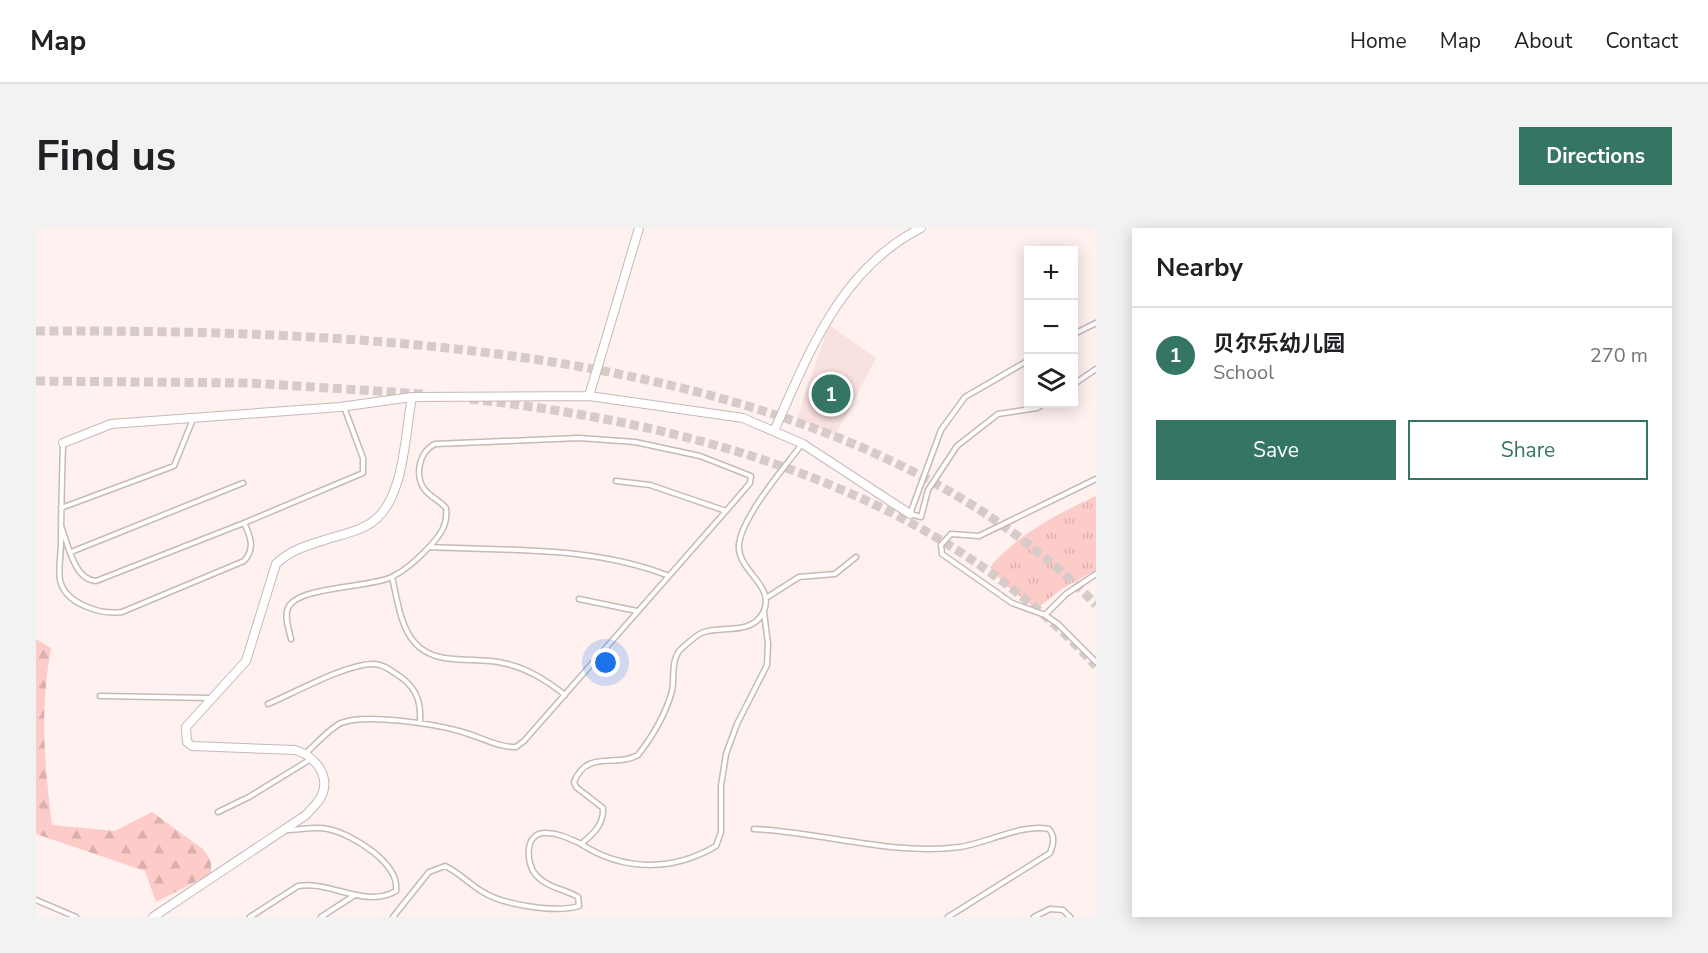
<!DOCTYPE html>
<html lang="en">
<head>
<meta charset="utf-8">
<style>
	body { margin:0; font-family:"Nunito Sans","Noto Sans SC",sans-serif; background:#f2f2f2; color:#202124 }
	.controls { position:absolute; right:18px; top:18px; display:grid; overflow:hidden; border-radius:0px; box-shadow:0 3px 15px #0003 }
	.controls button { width:54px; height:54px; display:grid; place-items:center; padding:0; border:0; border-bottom:2px solid #e0e0e0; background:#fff; color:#202124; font:30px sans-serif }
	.you { position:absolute; left:570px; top:435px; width:21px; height:21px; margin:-15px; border:4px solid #fff; border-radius:50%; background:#1a73e8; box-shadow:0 0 0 9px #1a73e833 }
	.badge { display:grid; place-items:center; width:39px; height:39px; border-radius:50%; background:#357563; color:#fff; font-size:20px; font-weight:700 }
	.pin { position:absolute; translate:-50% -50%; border:3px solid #fff; box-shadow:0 2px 6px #0006 }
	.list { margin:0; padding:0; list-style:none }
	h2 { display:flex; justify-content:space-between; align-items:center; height:78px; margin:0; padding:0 24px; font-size:26px }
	h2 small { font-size:20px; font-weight:400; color:#757577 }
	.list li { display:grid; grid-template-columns:39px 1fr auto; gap:18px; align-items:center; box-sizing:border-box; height:96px; padding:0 24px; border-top:2px solid #e0e0e0 }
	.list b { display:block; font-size:22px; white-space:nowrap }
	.list p { margin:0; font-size:20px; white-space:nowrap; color:#757577 }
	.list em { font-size:20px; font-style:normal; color:#757577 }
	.actions { display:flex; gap:12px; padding:18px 24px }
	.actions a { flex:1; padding:14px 0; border:2px solid #357563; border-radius:0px; text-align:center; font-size:21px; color:#357563 }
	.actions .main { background:#357563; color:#fff }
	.icon { flex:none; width:33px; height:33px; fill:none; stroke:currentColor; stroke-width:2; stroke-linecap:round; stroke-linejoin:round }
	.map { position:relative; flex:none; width:1060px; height:689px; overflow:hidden; border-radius:0px }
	header { display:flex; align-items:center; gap:36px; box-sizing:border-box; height:84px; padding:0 30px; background:#fff; border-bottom:2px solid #e0e0e0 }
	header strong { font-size:28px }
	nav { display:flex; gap:33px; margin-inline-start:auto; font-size:21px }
	.intro { display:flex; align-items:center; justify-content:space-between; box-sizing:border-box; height:144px; padding:0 36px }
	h1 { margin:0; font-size:42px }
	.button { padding:15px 27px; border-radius:0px; background:#357563; color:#fff; font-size:21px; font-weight:700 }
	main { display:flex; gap:36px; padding:0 36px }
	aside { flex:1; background:#fff; border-radius:0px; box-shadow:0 3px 15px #0003 }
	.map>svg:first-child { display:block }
	.built { fill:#f8e1df }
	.grass { fill:url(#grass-tufts) }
	.forest { fill:url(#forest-firs) }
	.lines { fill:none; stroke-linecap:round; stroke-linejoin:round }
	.tertiary-tunnel { stroke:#d7cbca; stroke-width:9; stroke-dasharray:9 4.5; stroke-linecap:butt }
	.service-casing { stroke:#c6b9b8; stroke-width:7 }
	.minor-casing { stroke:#c6b9b8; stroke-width:10 }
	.service { stroke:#fff; stroke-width:4 }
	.minor { stroke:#fff; stroke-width:8 }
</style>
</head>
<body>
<header>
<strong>Map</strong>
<nav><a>Home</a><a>Map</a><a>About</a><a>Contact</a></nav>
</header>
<div class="intro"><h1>Find us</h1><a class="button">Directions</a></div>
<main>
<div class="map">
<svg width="1060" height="689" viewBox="0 0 1060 689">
	<defs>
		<pattern id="grass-tufts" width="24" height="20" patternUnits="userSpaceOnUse" patternTransform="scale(1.5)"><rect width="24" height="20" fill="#fdccc9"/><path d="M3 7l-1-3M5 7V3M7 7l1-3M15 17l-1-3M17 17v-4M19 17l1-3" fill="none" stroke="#d9b0ad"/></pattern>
		<pattern id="forest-firs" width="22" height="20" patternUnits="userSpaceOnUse" patternTransform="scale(1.5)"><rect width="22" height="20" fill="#fdccc9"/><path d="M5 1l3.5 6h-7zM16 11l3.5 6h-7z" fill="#d9b0ad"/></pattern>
	</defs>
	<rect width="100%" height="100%" fill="#fff1f0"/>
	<path class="built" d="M793 97 840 130 799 208 761 190Z"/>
	<path class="grass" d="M1060 268V342L1026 361 1000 381 968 356 954 339C982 306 1021 286 1060 268Z"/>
	<path class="forest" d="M0 411 15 420C4 482 8 534 16 597L79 603 116 584 167 621 175 633V646L120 674 109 643 0 606Z"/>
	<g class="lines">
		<path class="tertiary-tunnel" d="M0 103C337 102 811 117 1060 377
			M0 153 214 155 387 166
			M434 171C662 196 901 263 1060 438"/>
		<g class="service-casing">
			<path id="service" d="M1038 106 1060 95
				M993 132 929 169 905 202 874 286 885 289 892 262 921 218 962 186 1001 180 1007 176
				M1038 156 1060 141
				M1060 251 943 308 915 306 905 317 906 326 976 375 1009 387 1022 396 1060 434
				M580 253 614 257 690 283
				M25 280 138 238 157 191
				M208 295 327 245V230L308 179
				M25 298C32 316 38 352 60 353L208 295C215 309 219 321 208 333L86 384C65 387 29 376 24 352 22 341 25 326 25 314 25 282 26 249 27 216
				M394 319C474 323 557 318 633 348
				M35 324 207 255
				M356 349C361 370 364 398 379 415 400 439 439 428 467 435 491 440 510 452 529 467
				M730 370 763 349 799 346 820 329
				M543 371 601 383
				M1009 387 1030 366 1060 346
				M255 411C253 402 248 389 252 380 261 358 334 360 356 349 370 342 385 328 395 317 405 306 412 296 410 280 404 273 398 271 392 265 377 252 382 224 399 216L543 210 599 214 664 228 715 248 714 255 690 283 488 513 480 519C460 519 443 508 423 503 398 496 328 485 305 495 293 501 280 516 270 525
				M64 468 175 470
				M232 476C258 465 310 436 337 436 348 436 357 444 366 450 382 462 385 476 384 495
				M182 584 213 569 275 531
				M718 601C786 604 856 628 924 619 951 615 988 595 1013 601 1019 608 1018 616 1014 625L912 689
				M545 616C587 643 636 644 680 618L685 604V558L690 526 701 496 731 437 732 416 728 384
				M0 672 40 689
				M214 689 262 658C293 652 329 681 360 663 364 635 316 606 292 601 280 598 263 602 250 602
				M285 689 319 667
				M357 689 393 644 409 638C424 645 433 656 447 664 467 677 520 685 543 678L542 669C529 661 511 660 500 647 490 636 488 606 508 605 521 604 534 611 545 616 557 606 568 597 567 580L540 559 538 554C551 521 580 540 602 527 616 509 630 485 636 463 639 448 634 431 646 420 653 414 661 406 668 404 687 398 715 407 727 385 741 357 700 343 703 316 707 287 748 240 766 216
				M998 689 1014 681 1027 682 1034 689"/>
		</g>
		<g class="minor-casing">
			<path id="minor" d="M553 168 603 0
				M738 203C773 125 804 41 885 0
				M27 215 75 196 304 179 376 169
				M117 689 270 587C275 581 282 575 285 569 296 547 277 527 259 522L156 518 151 514 150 499 210 433 240 336C256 320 277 316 298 309 312 305 329 301 340 291 369 266 369 204 376 169L553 168 707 190 767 216 874 286"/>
		</g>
		<use href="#service" class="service"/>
		<use href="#minor" class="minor"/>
	</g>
</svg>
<div class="controls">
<button>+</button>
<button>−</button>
<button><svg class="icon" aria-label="layers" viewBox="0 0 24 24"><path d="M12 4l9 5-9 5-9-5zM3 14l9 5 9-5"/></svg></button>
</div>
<div class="you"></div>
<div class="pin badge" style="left:795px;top:166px">1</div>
</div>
<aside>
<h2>Nearby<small></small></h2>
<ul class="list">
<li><span class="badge">1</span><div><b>贝尔乐幼儿园</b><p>School</p></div><em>270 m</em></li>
</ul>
<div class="actions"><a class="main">Save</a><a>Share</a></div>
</aside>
</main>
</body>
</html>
